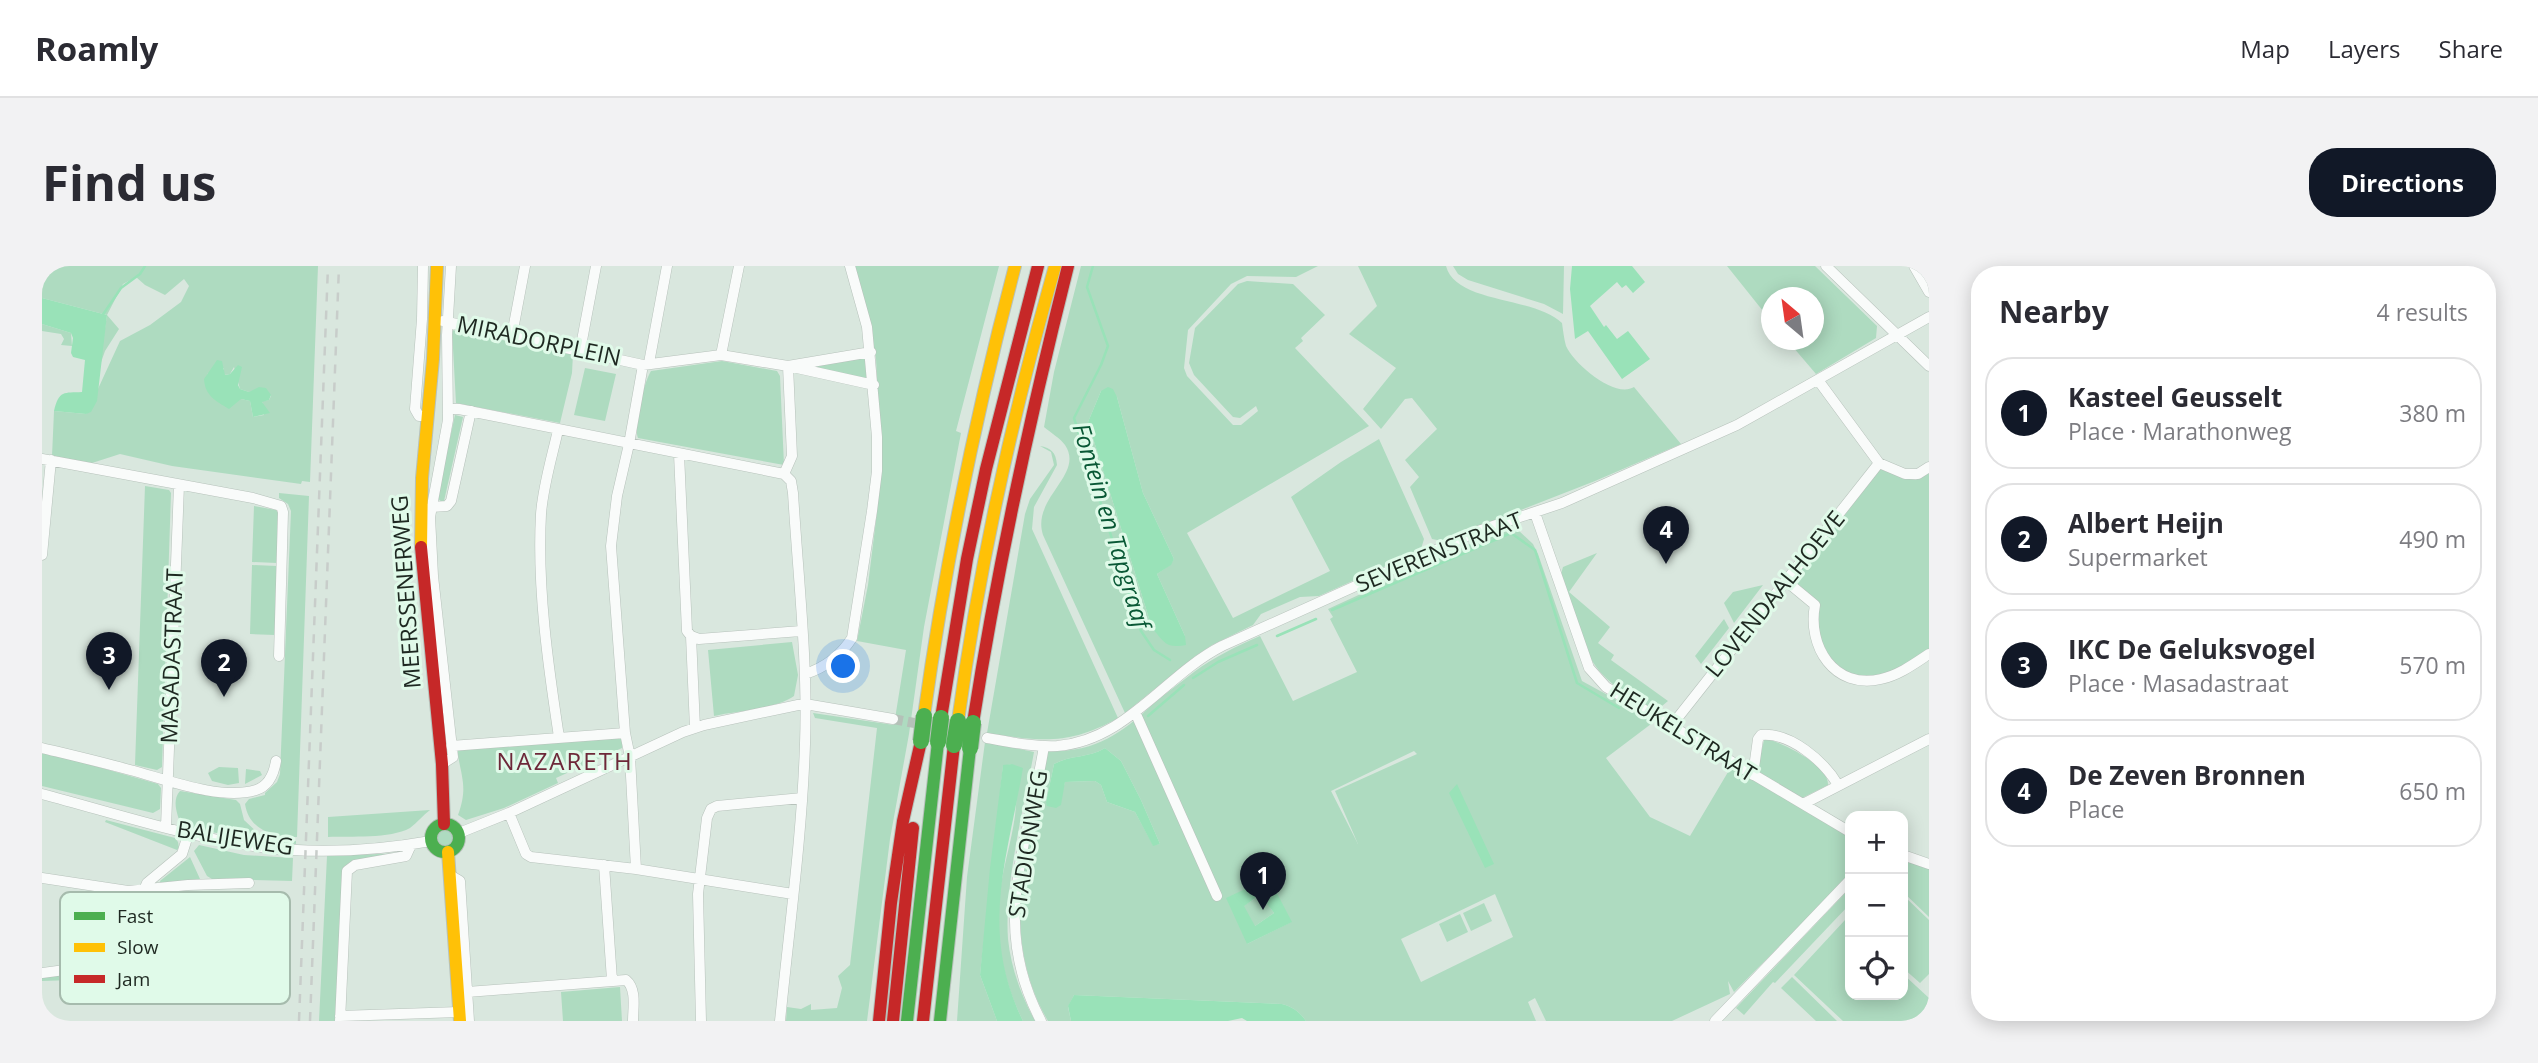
<!DOCTYPE html>
<html lang="en">
<head>
<meta charset="utf-8">
<style>
	body { margin:0; font-family:"Open Sans",sans-serif; background:#f2f2f3; color:#2b2b33 }
	.controls { position:absolute; right:21px; bottom:21px; display:grid; overflow:hidden; border-radius:14px; box-shadow:0 4px 18px #0003 }
	.controls button { width:63px; height:63px; display:grid; place-items:center; padding:0; border:0; border-bottom:2px solid #e1e1e2; background:#fff; color:#2b2b33; font:35px sans-serif }
	.compass { position:absolute; left:1719px; top:21px; width:63px; height:63px; border-radius:50%; background:#fff; box-shadow:0 4px 18px #0003; rotate:331deg }
	.you { position:absolute; left:802px; top:401px; width:24px; height:24px; margin:-18px; border:5px solid #fff; border-radius:50%; background:#1a73e8; box-shadow:0 0 0 10px #1a73e833 }
	.badge { display:grid; place-items:center; width:46px; height:46px; border-radius:50%; background:#111827; color:#fff; font-size:23px; font-weight:700 }
	.pin { position:absolute; translate:-50% -58px; filter:drop-shadow(0 2px 4px #0008) }
	.pin::after { content:''; position:absolute; top:37px; width:24px; height:21px; background:inherit; clip-path:polygon(0 0,100% 0,50% 100%) }
	.list { margin:0; padding:0; list-style:none }
	h2 { display:flex; justify-content:space-between; align-items:center; height:91px; margin:0; padding:0 28px; font-size:30px }
	h2 small { font-size:23px; font-weight:400; color:#7c7c81 }
	.list li { display:grid; grid-template-columns:46px 1fr auto; gap:21px; align-items:center; box-sizing:border-box; height:112px; margin:0 14px 14px; padding:0 14px; border:2px solid #e1e1e2; border-radius:28px }
	.list b { display:block; font-size:26px; white-space:nowrap }
	.list p { margin:0; font-size:23px; white-space:nowrap; color:#7c7c81 }
	.list em { font-size:23px; font-style:normal; color:#7c7c81 }
	.icon { flex:none; width:38px; height:38px; fill:none; stroke:currentColor; stroke-width:2; stroke-linecap:round; stroke-linejoin:round }
	.map { position:relative; flex:none; width:1887px; height:755px; overflow:hidden; border-radius:28px }
	header { display:flex; align-items:center; gap:42px; box-sizing:border-box; height:98px; padding:0 35px; background:#fff; border-bottom:2px solid #e1e1e2 }
	header strong { font-size:33px }
	nav { display:flex; gap:38px; margin-inline-start:auto; font-size:24px }
	.intro { display:flex; align-items:center; justify-content:space-between; box-sizing:border-box; height:168px; padding:0 42px }
	h1 { margin:0; font-size:49px }
	.button { padding:18px 32px; border-radius:28px; background:#111827; color:#fff; font-size:24px; font-weight:700 }
	main { display:flex; gap:42px; padding:0 42px }
	aside { flex:1; background:#fff; border-radius:28px; box-shadow:0 4px 18px #0003 }
	.map>svg:first-child { display:block }
	.green { fill:#aedbc0; fill-rule:evenodd }
	.water { fill:#99e2b8; fill-rule:evenodd }
	.lines { fill:none; stroke-linecap:round; stroke-linejoin:round }
	.stream { stroke:#99e2b8; stroke-width:2.5 }
	.street-tunnel { stroke:#b4c1b8; stroke-width:10; stroke-dasharray:10 5; stroke-linecap:butt }
	.street-casing { stroke:#b7c2bb; stroke-width:11 }
	.fast-casing { stroke:#b7c2bb; stroke-width:14 }
	.slow-casing { stroke:#b7c2bb; stroke-width:14 }
	.jam-casing { stroke:#b7c2bb; stroke-width:14 }
	.street { stroke:#f9fbfa; stroke-width:10 }
	.fast { stroke:#4caf50; stroke-width:12 }
	.slow { stroke:#ffc107; stroke-width:12 }
	.jam { stroke:#c62828; stroke-width:12 }
	.rail { stroke:#c8cdca; stroke-width:2.5; stroke-dasharray:9 9; stroke-linecap:butt }
	.fast-bridge-casing { stroke:#b7c2bb; stroke-width:18; stroke-linecap:butt }
	.fast-bridge { stroke:#4caf50; stroke-width:16 }
	.labels { text-anchor:middle; stroke-width:6; stroke-linejoin:round; paint-order:stroke }
	.street-label { font-size:23px; fill:#1e2821; stroke:#e0fae9 }
	.water-label { font-size:24px; font-style:italic; fill:#095835; stroke:#e0fae9 }
	.neighbourhood-label { font-size:24px; letter-spacing:2px; fill:#6d2839; stroke:#e0fae9 }
	.key { fill:#e0fae9; stroke:#a6bbad; stroke-width:2 }
	.key-label { font-size:19px; fill:#1e2821 }
</style>
</head>
<body>
<header>
<strong>Roamly</strong>
<nav><a>Map</a><a>Layers</a><a>Share</a></nav>
</header>
<div class="intro"><h1>Find us</h1><a class="button">Directions</a></div>
<main>
<div class="map">
<svg width="1887" height="755" viewBox="0 0 1887 755">
	<rect width="100%" height="100%" fill="#d9e7de"/>
	<path class="green" d="M0 0H276L268 216 260 215 259 218 130 200 78 188 50 197 10 190 12 145 44 148 54 135 55 125 78 75 108 59 139 36 147 20 142 13 123 29 103 19 94 11 81 18 65 49 77 63 63 85 57 102 65 49 0 32ZM192 101 198 123 207 126 224 124 229 130 227 134 220 135 222 149 211 151 208 135 199 133 165 108 182 102V109L188 108Z
		M813 0H957L914 165 919 167 882 361 867 468 848 573 825 755H744L745 741 759 743 769 738V744L795 742 800 722 796 710 808 699 835 462 773 452 771 447 852 459 864 384 815 375 826 319 835 246 838 179 834 92Z
		M1039 0H1276L1254 11 1205 10 1189 18 1146 64 1142 102 1145 110 1191 159H1199L1216 145 1214 140 1198 152 1191 151 1152 109 1147 97 1153 62 1196 18 1205 15 1251 18 1283 49 1259 72 1261 75 1253 82 1327 160 1145 267 1191 352 1288 305 1249 231 1299 196 1337 173 1382 273 1379 283 1375 286 1277 330 1258 331 1219 348 1211 359 1170 379 1152 391 1083 447 1001 269C989 232 1043 209 1023 179 1018 172 1009 167 1002 161L1012 106ZM1059 125 1075 131 1101 227 1132 293 1128 299 1115 308 1143 370 1110 362 1046 156Z
		M1316 0H1404C1414 38 1492 30 1520 57 1521 64 1522 73 1524 80 1532 98 1573 133 1592 121L1639 178 1553 215 1400 275 1390 273 1368 221 1377 211 1363 194 1395 163 1370 132 1363 133 1339 163 1321 143 1354 102 1307 68 1335 40Z
		M1411 0H1522L1521 48 1502 38 1426 14 1416 8Z
		M1685 0H1773L1835 60 1834 72 1774 108 1745 74H1772V32H1730L1729 55Z
		M0 58 29 67 30 80 19 79 22 73 19 68 0 65Z
		M410 64 531 88 530 107 518 157 414 137Z
		M824 91 825 114 760 100Z
		M680 95 735 105 738 110 742 199 596 172C591 160 602 116 609 105Z
		M543 102 574 108 563 155 532 149Z
		M413 149 421 151 402 235 400 236 395 232Z
		M998 180C1009 182 1014 186 1015 199L992 241 990 263 1076 452C1026 480 999 475 945 467L983 248 988 233 1012 199 1009 186Z
		M1839 202 1861 212 1874 214 1887 202V384L1858 403 1826 412 1807 408 1792 398 1780 385 1774 350 1750 310Z
		M103 220 127 224 129 227 120 501 115 504 93 499Z
		M237 227 267 230 255 571C231 571 207 564 203 538L207 533 223 529V527L235 516 238 508 249 245 246 238 237 232Z
		M212 240 234 244 237 248 235 297 210 296Z
		M1475 263 1491 278 1496 288 1540 415 1613 455 1564 492 1608 551 1648 570 1689 501 1808 570V609L1692 726 1686 715 1688 728 1630 755H1504L1493 732 1486 736 1494 755H1264C1258 746 1251 741 1240 738L1032 729 1026 741 1029 755H1006C956 669 984 575 1005 485 1051 487 1078 469 1110 439 1123 428 1138 417 1152 406 1172 391 1195 380 1218 370L1251 435 1315 406 1288 353 1291 351 1286 343 1454 266ZM1063 482 1079 495 1099 534 1118 578 1111 579 1093 546 1065 536 1059 519 1053 515 1023 516 1019 530 1004 536 1012 498C1028 489 1047 492 1063 482ZM1372 485 1375 488 1293 525 1316 578 1289 525ZM1227 613 1249 656 1205 678 1213 660 1232 647 1219 629 1201 640ZM1453 628 1471 671 1379 716 1359 673Z
		M1555 287 1527 326 1568 361 1556 377 1572 389 1569 394 1626 435 1614 445C1597 435 1578 426 1564 412 1537 386 1530 342 1519 308L1521 301Z
		M210 299 235 300 233 369 208 368Z
		M1721 319 1692 357 1682 337 1691 326Z
		M1682 353 1687 362 1659 398 1653 390Z
		M750 376 756 409 752 430C734 443 694 445 672 450L666 384Z
		M580 469V482L514 512 516 517 462 542 424 554 416 549C427 519 418 510 415 481Z
		M1726 473C1742 478 1787 499 1786 519L1760 532 1715 505 1722 474Z
		M943 476 992 486C982 542 962 618 966 673 969 702 979 729 993 755H981C960 713 951 665 959 619 963 593 972 567 974 540 975 527 972 511 970 498L961 500 938 709 955 755H915L925 611Z
		M0 485 116 518 119 522 118 543 111 547 0 520Z
		M177 501 196 502 197 517 186 519 170 515 166 507Z
		M204 503 218 505 220 509 203 518Z
		M138 525 194 534 198 538 202 554 221 572 254 575V578L210 574 139 560C136 549 129 535 138 525Z
		M388 544C381 549 375 557 368 562 348 573 308 570 286 571V551Z
		M64 554 133 572 136 576 137 582 135 584 63 556Z
		M393 572a10 10 0 1 1 20 0a10 10 0 1 1-20 0Z
		M157 579 202 589 251 592 250 615 170 613 165 610 152 585Z
		M364 587 307 598 301 603 295 755H277L285 590Z
		M148 591 158 613 119 619 118 615Z
		M1861 593 1887 601V651L1861 626Z
		M1808 622V638L1733 717 1731 716 1702 749 1694 742Z
		M1861 629 1887 654V708L1878 717 1861 702Z
		M1442 637 1450 655 1429 665 1421 647Z
		M1418 648 1426 666 1405 676 1397 658Z
		M1803 654 1808 659V729H1861V708L1887 732V750L1882 755H1801L1752 709Z
		M62 703 63 711 60 713 0 715V711Z
		M1750 711 1795 755H1774L1739 722Z
		M578 721 580 755H521L519 726Z"/>
	<path class="water" d="M1530 0H1590L1603 16 1591 27 1584 19 1580 22 1575 16 1548 40 1562 61 1564 59 1575 73 1586 65 1608 93 1580 113 1546 65 1533 73 1528 23Z
		M0 32 65 49 55 135 49 146 44 148 12 145C17 124 22 127 40 126L43 94 31 91 29 87 31 72 29 67 0 58Z
		M175 94 180 95 183 109 188 108 196 99 200 101 196 119 198 123 207 126 217 121 224 122 229 129 227 134 220 136 228 147 211 151 208 135 199 133 187 143C174 135 163 130 162 113Z
		M1066 121 1071 123 1075 131 1101 227 1132 293 1129 299 1115 308 1143 370 1144 379C1124 383 1122 376 1110 362L1046 156 1059 125Z
		M1063 482 1079 495 1099 534 1118 578 1111 580 1093 546 1065 536 1059 519 1053 515 1023 516 1019 539 1014 542 1005 540 1004 536 1012 498C1028 489 1047 492 1063 482Z
		M970 498 981 502C965 594 937 665 981 755H955L938 709 948 602 961 499Z
		M1415 518 1452 598 1443 602 1407 527Z
		M1227 612 1250 656 1205 678 1184 632ZM1218 629 1232 647 1213 660 1202 640Z
		M1032 729 1240 738C1251 741 1258 746 1264 755H1205L1200 752 1186 755H1029L1026 740Z"/>
	<g class="lines">
		<path class="stream" d="M1051 0 1045 21 1066 80 1059 99 1032 152 1099 365 1112 384 1128 394
			M60 50 79 22 98 8 103 0
			M1290 344 1469 267 1493 284 1535 417 1577 442
			M1235 370 1274 353
			M1151 412 1176 396 1215 379
			M1106 450 1142 419"/>
		<path class="street-tunnel" d="M851 453 883 459"/>
		<g class="street-casing">
			<path id="street" d="M381 0 380 53 373 143 377 150H386
				M1784 0 1887 100
				M1872 0 1887 26
				M401 55 601 99 679 89 746 100 750 190 742 208
				M470 69 483 0
				M538 85 554 0
				M829 86 746 100 832 119
				M679 89 697 0
				M607 97 625 0
				M1776 114 1837 197 1863 208H1876L1887 201
				M406 143H417L742 208
				M516 164C510 191 501 220 499 248 495 321 506 399 517 471
				M637 188 645 365 649 370 653 462
				M0 193 211 232 239 240 241 246 237 390
				M389 241 405 240 409 235 429 145
				M1493 247 1547 402 1564 421 1808 566
				M0 289 9 194
				M1744 315 1773 339C1765 380 1792 424 1839 413 1857 409 1872 398 1887 388
				M649 370 657 373 759 365
				M763 408C782 402 799 389 810 372L830 245 835 205V171L825 61 808 0
				M1093 446 1175 630
				M1630 459 1837 197
				M583 467 569 280 575 230 587 178 601 99
				M945 472C968 476 992 481 1015 480 1084 475 1123 409 1180 380L1436 265 1520 237 1695 159 1887 51
				M409 480 583 467 588 491 594 603
				M0 482C29 489 59 496 88 504 123 513 179 535 214 524 227 520 232 507 234 495
				M400 498 411 491 391 310 388 251 406 154 405 69 409 0
				M1711 509 1716 473 1719 469C1748 466 1782 495 1796 519
				M0 528C72 547 144 571 218 581 275 588 333 585 389 575
				M1761 538 1887 473
				M467 547 484 588 489 591 594 603 751 628
				M124 561 137 219
				M417 567 467 547 641 466 662 459 756 439H769L851 453
				M1861 589 1887 598
				M562 599 570 714
				M408 609 418 615 427 755
				M0 612 86 625 146 619 207 617
				M102 624 105 617 140 588 147 566
				M0 707 60 699 65 695 86 625
				M425 726 584 714C595 723 591 742 591 755
				M298 750 417 746
				M298 755 305 605 313 599 364 590 369 579
				M659 755 656 628 665 552 669 543 675 540 760 532
				M738 755C747 663 760 571 763 478 766 395 756 310 751 227L749 215 742 208
				M999 755C947 657 986 580 1002 480
				M1673 755 1808 614"/>
		</g>
		<g class="fast-casing">
			<path id="fast" d="M389 572a14 14 0 1 1 28 0a14 14 0 1 1-28 0Z
				M865 755 896 476
				M898 755 928 482"/>
		</g>
		<g class="slow-casing">
			<path id="slow" d="M379 281 380 212 391 93 395 0
				M882 450C903 298 934 148 973 0
				M916 455C937 301 970 150 1013 0
				M406 586 418 755"/>
		</g>
		<g class="jam-casing">
			<path id="jam" d="M379 281 400 498 402 558
				M899 452 925 293 944 203 996 0
				M931 457C955 303 988 151 1026 0
				M837 755 849 637 861 555 879 475
				M851 755 871 562
				M881 755 912 479"/>
		</g>
		<use href="#street" class="street"/>
		<use href="#fast" class="fast"/>
		<use href="#slow" class="slow"/>
		<use href="#jam" class="jam"/>
		<path class="rail" d="M257 755 286 0
			M268 755 297 0"/>
		<g class="fast-bridge-casing">
			<path id="fast-bridge" d="M879 475 882 450
				M896 476 899 452
				M912 479 916 455
				M928 482 931 457"/>
		</g>
		<use href="#fast-bridge" class="fast-bridge"/>
	</g>
	<g class="labels">
		<g class="street-label">
			<text transform="translate(497 75) rotate(12)" y="8">MIRADORPLEIN</text>
			<text transform="translate(1397 286) rotate(-22)" y="8">SEVERENSTRAAT</text>
			<text transform="translate(364 326) rotate(-94)" y="8">MEERSSENERWEG</text>
			<text transform="translate(1733 328) rotate(-51)" y="8">LOVENDAALHOEVE</text>
			<text transform="translate(130 390) rotate(-88)" y="8">MASADASTRAAT</text>
			<text transform="translate(1641 466) rotate(32)" y="8">HEUKELSTRAAT</text>
			<text transform="translate(193 572) rotate(9)" y="8">BALIJEWEG</text>
			<text transform="translate(986 578) rotate(-81)" y="8">STADIONWEG</text>
		</g>
		<g class="water-label">
			<text transform="translate(1069 260) rotate(73)" y="8">Fontein en Tapgraaf</text>
		</g>
		<g class="neighbourhood-label">
			<text x="523" y="504">NAZARETH</text>
		</g>
	</g>
	<rect x="18" y="626" width="230" height="112" rx="10" class="key"/>
	<rect x="32" y="646" width="31" height="8" fill="#4caf50"/>
	<rect x="32" y="677" width="31" height="9" fill="#ffc107"/>
	<rect x="32" y="709" width="31" height="8" fill="#c62828"/>
	<g class="key-label">
		<text x="75" y="657">Fast</text>
		<text x="75" y="688">Slow</text>
		<text x="75" y="720">Jam</text>
	</g>
</svg>
<div class="controls">
<button>+</button>
<button>−</button>
<button><svg class="icon" aria-label="locate" viewBox="0 0 24 24"><circle cx="12" cy="12" r="6"/><path d="M12 2v4M12 18v4M2 12h4M18 12h4"/></svg></button>
</div>
<svg class="compass" viewBox="-18 -18 36 36"><path d="M0-13l5 13h-10z" fill="#e53935"/><path d="M0 13l5-13h-10z" fill="#7c7c81"/></svg>
<div class="you"></div>
<div class="pin badge" style="left:1221px;top:644px">1</div>
<div class="pin badge" style="left:182px;top:431px">2</div>
<div class="pin badge" style="left:67px;top:424px">3</div>
<div class="pin badge" style="left:1624px;top:298px">4</div>
</div>
<aside>
<h2>Nearby<small>4 results</small></h2>
<ul class="list">
<li><span class="badge">1</span><div><b>Kasteel Geusselt</b><p>Place · Marathonweg</p></div><em>380 m</em></li>
<li><span class="badge">2</span><div><b>Albert Heijn</b><p>Supermarket</p></div><em>490 m</em></li>
<li><span class="badge">3</span><div><b>IKC De Geluksvogel</b><p>Place · Masadastraat</p></div><em>570 m</em></li>
<li><span class="badge">4</span><div><b>De Zeven Bronnen</b><p>Place</p></div><em>650 m</em></li>
</ul>
</aside>
</main>
</body>
</html>
